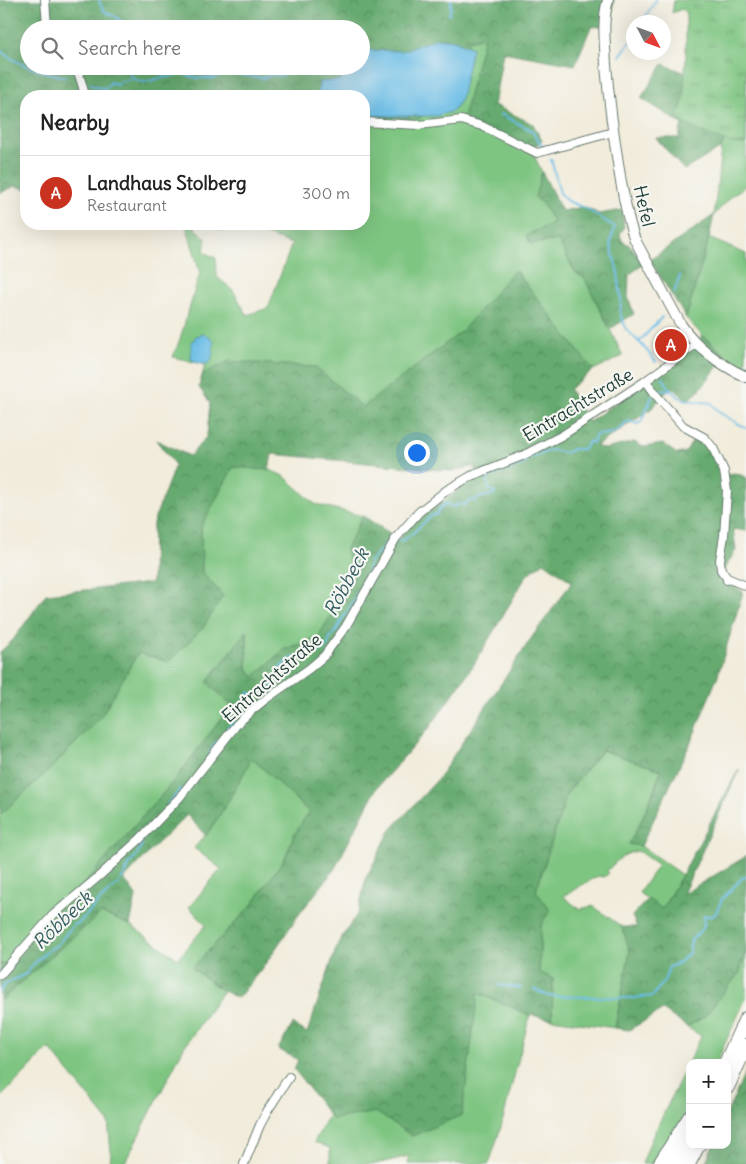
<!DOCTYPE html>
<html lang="en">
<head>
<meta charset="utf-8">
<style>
	body { margin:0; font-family:Delius,sans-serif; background:#f6f6f6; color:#222 }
	.controls { position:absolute; right:15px; bottom:15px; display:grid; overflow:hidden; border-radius:10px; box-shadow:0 5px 20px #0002 }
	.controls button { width:45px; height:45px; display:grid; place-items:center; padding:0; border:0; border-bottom:1px solid #e0e0e0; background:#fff; color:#222; font:25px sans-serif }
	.compass { position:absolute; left:626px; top:15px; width:45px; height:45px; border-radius:50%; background:#fff; box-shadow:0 5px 20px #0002; rotate:131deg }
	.you { position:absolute; left:416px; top:452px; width:18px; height:18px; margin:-12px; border:4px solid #fff; border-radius:50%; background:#1a73e8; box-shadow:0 0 0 8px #1a73e833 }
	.badge { display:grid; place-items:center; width:32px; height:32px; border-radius:50%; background:#c8321e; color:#fff; font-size:16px; font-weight:700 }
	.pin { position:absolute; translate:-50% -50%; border:2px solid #fff; box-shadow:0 1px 5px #0006 }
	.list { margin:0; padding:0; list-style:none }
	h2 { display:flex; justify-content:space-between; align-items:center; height:65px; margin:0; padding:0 20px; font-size:21px }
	h2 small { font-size:16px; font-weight:400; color:#767676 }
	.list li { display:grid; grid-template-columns:32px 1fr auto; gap:15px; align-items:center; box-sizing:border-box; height:75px; padding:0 20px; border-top:1px solid #e0e0e0 }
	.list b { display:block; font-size:19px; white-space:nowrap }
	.list p { margin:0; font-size:16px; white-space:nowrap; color:#767676 }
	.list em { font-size:16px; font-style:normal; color:#767676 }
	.icon { flex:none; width:28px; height:28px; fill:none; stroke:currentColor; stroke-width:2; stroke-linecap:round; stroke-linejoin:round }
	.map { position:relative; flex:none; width:746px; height:1164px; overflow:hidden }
	.search { position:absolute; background:#fff; box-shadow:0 5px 20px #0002; left:20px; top:20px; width:350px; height:55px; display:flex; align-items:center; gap:12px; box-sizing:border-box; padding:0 18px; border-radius:28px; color:#767676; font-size:19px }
	.panel { position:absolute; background:#fff; box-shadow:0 5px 20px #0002; left:20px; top:90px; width:350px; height:140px; border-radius:20px }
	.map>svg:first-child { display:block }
	.grass { fill:#7ec581; stroke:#4e815a }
	.forest { fill:url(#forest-crowns); stroke:#427452; fill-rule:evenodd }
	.park { fill:url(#park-tufts); stroke:#4e815a }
	.water { fill:#69bce5; stroke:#447c8c }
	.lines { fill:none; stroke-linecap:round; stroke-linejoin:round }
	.stream { stroke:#69bce5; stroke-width:2 }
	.street-casing { stroke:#687a6e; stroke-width:10 }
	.secondary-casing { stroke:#687a6e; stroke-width:12 }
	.highway-casing { stroke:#687a6e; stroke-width:16 }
	.street { stroke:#fff; stroke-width:8 }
	.secondary { stroke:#fff; stroke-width:10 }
	.highway { stroke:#fff; stroke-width:14 }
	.labels { text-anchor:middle; stroke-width:4.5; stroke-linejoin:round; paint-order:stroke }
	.street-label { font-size:18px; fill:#1f3d34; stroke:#f6f6f2 }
	.water-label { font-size:19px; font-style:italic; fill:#325d60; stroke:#f6f6f2 }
</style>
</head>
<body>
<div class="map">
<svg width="746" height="1164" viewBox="0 0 746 1164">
	<defs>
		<pattern id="forest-crowns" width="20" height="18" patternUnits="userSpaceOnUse" patternTransform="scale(1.25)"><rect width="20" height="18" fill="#66aa6f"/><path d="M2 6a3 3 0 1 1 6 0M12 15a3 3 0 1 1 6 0" fill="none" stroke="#538c5c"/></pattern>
		<pattern id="park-tufts" width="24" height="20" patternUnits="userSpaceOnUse" patternTransform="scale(1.25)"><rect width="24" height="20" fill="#7ec581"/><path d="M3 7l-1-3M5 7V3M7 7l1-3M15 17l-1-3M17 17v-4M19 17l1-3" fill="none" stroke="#67a16a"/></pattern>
	</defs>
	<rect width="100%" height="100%" fill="#f6f6f2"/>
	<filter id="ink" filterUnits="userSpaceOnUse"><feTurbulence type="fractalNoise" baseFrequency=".02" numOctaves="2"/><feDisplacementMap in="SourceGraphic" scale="10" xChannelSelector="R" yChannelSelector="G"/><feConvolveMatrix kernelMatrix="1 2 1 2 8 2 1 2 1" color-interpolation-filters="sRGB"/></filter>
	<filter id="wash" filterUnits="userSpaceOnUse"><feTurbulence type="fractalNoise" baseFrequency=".0096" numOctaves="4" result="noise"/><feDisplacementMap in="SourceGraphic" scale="20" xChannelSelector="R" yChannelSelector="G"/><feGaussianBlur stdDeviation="1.12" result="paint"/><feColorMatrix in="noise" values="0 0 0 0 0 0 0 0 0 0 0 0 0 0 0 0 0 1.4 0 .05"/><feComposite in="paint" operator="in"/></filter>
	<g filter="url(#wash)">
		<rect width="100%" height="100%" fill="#f1ecdb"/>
		<path class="grass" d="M484 37 463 119 531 149 542 172 535 197 542 203 554 222 526 236 531 244 558 240 575 272 585 279 623 356 593 370 569 389 207 436 210 403 199 387 205 365 173 357 180 339 200 273 186 224H195V229L206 238 204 252 216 258 217 277 233 290 247 315 268 308 292 244 252 230 248 232 226 226 223 231 216 228 214 224H364V121L468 41Z
			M746 85V185L732 196 714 215 721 148Z
			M709 238 746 254V377L721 363 726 355 703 336 686 318Z
			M233 467 269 470 284 476 315 504 363 516 346 549 354 578 318 637 283 650 254 677 247 668V632L207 682 232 705 173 782 82 886 7 963 0 964V815L50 769 100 718 138 653 223 596 202 572 201 527Z
			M602 750 661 770C652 796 643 820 629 844L641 846 682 875 662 909 639 893 658 865 638 851C623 853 617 861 607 871L609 873 604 877 598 876 563 896 579 909 593 906 622 927 630 951 615 1028 552 1019 553 979 539 972 541 925 545 918 536 891 567 793Z
			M252 758 309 812 294 835 285 858 251 906 192 968 223 991 184 1047 124 1164H110L111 1152 108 1121 49 1048 0 1098V1058L2 1056 0 1054V1001L34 971 101 913 130 925 178 959 206 925 189 907 221 869 194 848C219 822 235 789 252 758Z
			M746 950V998L716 1063H690V1111L657 1164H642L651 1140 701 1036 687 1027 705 1016 740 972Z
			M478 993 530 1015 501 1127 489 1164H408L409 1156 375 1164H330V1148L314 1142 329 1115 332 1119 376 1112 412 1136Z"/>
		<path class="forest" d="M0 0H614L610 25 591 27 575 65 503 52 494 105 533 124 542 141 531 149 463 119 484 37 468 41V54L432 110 412 123 364 121V96H26V189L15 186 0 193ZM29 29H361V66H29Z
			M746 0V85L721 148 684 170 656 138H679L682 124 641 98 663 64 686 73Z
			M542 172 562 211 584 207 599 214 622 210 624 228 620 234 622 241 631 246 643 264 629 275 628 297 634 314 610 329 585 279 575 272 558 240 531 244 526 236 554 222 542 203 535 197Z
			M714 215 709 238 686 318 650 260Z
			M515 270 593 370 569 389 589 422 663 369 703 336 726 356 698 392 688 400 671 387 650 410 596 446 605 449 634 442 643 447 663 444 677 454 686 452 696 435 709 446 723 475 735 473 746 477V531L733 529 736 550 726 566 723 578 743 592 718 675 691 742 641 846 629 844C642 820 654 796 661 770L602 750 567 793 536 891 550 910 541 925 539 972 553 979 552 1019 530 1015 478 993 462 1115 412 1136 376 1112 332 1119 294 1069 298 1060 278 1049 293 1024 307 1033 338 943 358 913 366 878 390 831 438 779 532 637 572 582 544 562 527 575 473 666 429 728 376 789 334 870 297 917 266 963 238 998 223 991 192 968 251 906 285 858 294 835 309 812 252 758 226 805 206 836 187 815 156 845 124 879 136 896 130 925 101 913 34 971 0 1001V964L7 963 82 886 173 782 231 706 207 682 247 631V668L254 677 283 650 318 637 354 578 346 549 363 516 399 539 406 529 473 479 475 466 451 471 272 454 269 470 233 467 201 527 202 572 223 596 203 628 168 662 138 653 100 718 50 769 0 815V652L13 640 46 594 152 583 153 523 175 465 156 440 190 456 207 436 210 403 199 387 203 374 229 361 315 367 363 407 462 331Z
			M739 769 683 894 745 857 746 855V950L740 972 705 1016 687 1027 663 1010 629 1030 615 1028 630 951 622 927H637L632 916 648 899 662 909 682 875Z
			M746 1071V1164H705L713 1145H727V1113Z"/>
		<path class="park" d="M674 0H746V143C730 148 693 127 677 120L683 101 686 58V13L682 9 672 13Z"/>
		<path class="water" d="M438 38 454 40 472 48 461 99 453 111 436 116H364V96H318L319 82 341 80 348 66H361V50L402 51Z
			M204 334 210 337 214 342C213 347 213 356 211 360 206 368 196 363 191 359V344L196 336Z"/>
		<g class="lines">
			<path class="stream" d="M99 0C104 18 111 11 121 21 123 23 124 26 126 29
				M449 15 451 8V0
				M642 22 656 0
				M0 50C16 65 43 72 65 77
				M620 56 634 36
				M125 66 133 78
				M91 84 105 89 111 82 115 84 133 78C145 86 149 80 161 78 169 76 172 77 181 73L197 78H213L225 73 263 78 271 75 280 76 289 72 306 74 329 66
				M500 114 531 130 543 147
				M551 159 560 193 567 201 585 208 615 227 610 242 618 273 621 300 620 313 625 328 643 346 656 362
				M674 294 680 275
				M639 342 662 317
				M663 378C677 403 685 400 711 403L720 413 746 428
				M659 392 663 390H670
				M398 541C408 541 422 523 430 517 431 515 435 515 437 514L441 507 444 506 445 503 455 507 457 504 464 505 470 500 476 501 478 498 495 494 494 492 489 489 487 480 491 476 524 464 527 458 532 456 535 457C548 452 549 447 564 453L574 449H583L590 441 593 443 594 438 597 434C602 435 612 434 616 431 619 429 621 427 623 427L625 423 631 421 636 424 641 422 652 397
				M210 752 215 744 222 737 227 729 240 713 245 699 249 693 255 695 271 686 280 667 292 658H299L319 652 328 645 330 637 337 630 342 619 348 611 355 596 361 588 365 576 368 574C369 562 370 559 379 552 384 547 383 544 391 541
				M168 804 181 789
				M121 880 125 875 130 863 137 855 142 844
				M498 985 521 988
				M534 989 548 996 634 998 653 996 665 979 669 967 679 963 689 953 691 940 704 927V916H713L716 913 722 899 742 878 746 877
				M0 992 4 985 27 973 32 966 45 953 58 944 74 924H78L100 900 118 884"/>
		</g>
	</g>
	<g filter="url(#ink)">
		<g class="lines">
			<g class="street-casing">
				<path id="street" d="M45 0 47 26 50 29
					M76 66 82 84 85 96
					M364 122 419 125 461 120 482 126 537 153 613 132
					M646 381 656 395 683 426 705 438 713 448 724 471 727 491 724 536 720 560 721 570 727 578V580
					M727 578 746 586
					M0 975 53 915 97 878 140 839 179 798 237 724 251 711 266 699 310 668 324 656 346 626 396 538 419 512 447 490 471 476 522 456 563 435 644 382 696 344
					M244 1164 260 1125 268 1110 289 1077"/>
			</g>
			<g class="secondary-casing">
				<path id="secondary" d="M608 0C602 21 605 43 606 65 609 102 614 139 620 176 624 197 627 219 635 240L681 325C697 348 721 365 746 377"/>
			</g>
			<g class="highway-casing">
				<path id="highway" d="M726 1063 746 1019
					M727 1087 746 1046
					M660 1164 690 1117
					M675 1164 690 1136
					M688 1164 698 1145"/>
			</g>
			<use href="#street" class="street"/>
			<use href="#secondary" class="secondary"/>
			<use href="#highway" class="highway"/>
		</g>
	</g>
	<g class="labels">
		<g class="street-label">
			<text transform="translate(644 206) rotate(77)" y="6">Hefel</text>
			<text transform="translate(578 405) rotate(-31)" y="6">Eintrachtstraße</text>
			<text transform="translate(272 678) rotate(-41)" y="6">Eintrachtstraße</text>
		</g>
		<g class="water-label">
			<text transform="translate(346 582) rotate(-62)" y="7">Röbbeck</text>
			<text transform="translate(62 920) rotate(-44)" y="7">Röbbeck</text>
		</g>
	</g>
</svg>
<div class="controls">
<button>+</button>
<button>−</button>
</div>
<svg class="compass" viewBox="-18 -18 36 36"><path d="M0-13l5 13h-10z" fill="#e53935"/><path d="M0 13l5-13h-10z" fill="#767676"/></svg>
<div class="you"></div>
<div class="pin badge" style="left:671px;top:345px">A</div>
<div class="search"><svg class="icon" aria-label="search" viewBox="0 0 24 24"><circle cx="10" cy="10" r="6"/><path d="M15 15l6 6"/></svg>Search here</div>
<section class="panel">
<h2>Nearby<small></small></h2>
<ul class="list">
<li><span class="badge">A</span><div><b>Landhaus Stolberg</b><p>Restaurant</p></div><em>300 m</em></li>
</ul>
</section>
</div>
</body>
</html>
